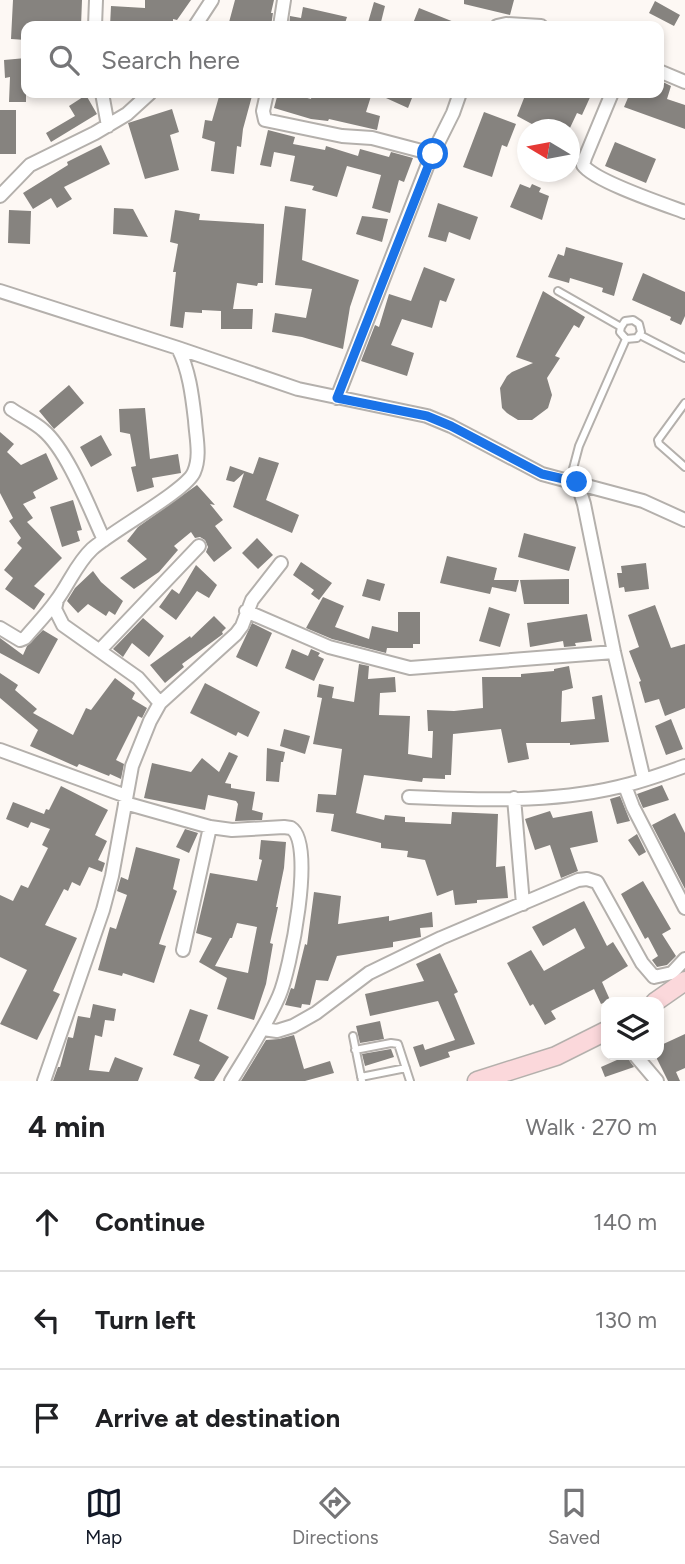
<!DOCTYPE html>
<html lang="en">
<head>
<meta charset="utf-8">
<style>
	body { margin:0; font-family:Figtree,sans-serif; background:#f2f2f2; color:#202124 }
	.controls { position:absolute; right:21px; bottom:21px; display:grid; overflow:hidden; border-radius:14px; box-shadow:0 4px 10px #0003 }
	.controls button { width:63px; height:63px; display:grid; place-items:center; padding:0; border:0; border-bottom:2px solid #e0e0e0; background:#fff; color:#202124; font:35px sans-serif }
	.compass { position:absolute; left:517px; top:119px; width:63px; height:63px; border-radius:50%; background:#fff; box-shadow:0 4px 10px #0003; rotate:280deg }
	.stop { position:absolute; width:21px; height:21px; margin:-16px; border:5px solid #1a73e8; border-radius:50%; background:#fff }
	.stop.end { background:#1a73e8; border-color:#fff; box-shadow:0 2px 7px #0008 }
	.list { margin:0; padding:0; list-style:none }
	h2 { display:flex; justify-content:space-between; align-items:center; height:91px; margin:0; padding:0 28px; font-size:30px }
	h2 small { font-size:23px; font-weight:400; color:#757577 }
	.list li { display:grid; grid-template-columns:46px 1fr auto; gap:21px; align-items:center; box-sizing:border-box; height:98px; padding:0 28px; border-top:2px solid #e0e0e0 }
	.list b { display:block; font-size:26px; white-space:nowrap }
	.list em { font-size:23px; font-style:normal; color:#757577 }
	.icon { flex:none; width:38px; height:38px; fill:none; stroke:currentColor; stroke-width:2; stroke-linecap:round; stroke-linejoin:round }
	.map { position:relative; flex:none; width:685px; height:1081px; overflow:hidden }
	.search { position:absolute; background:#fff; box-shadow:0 4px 10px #0003; left:21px; right:21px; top:21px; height:77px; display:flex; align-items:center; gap:18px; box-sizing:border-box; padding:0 24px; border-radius:14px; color:#757577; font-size:26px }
	.sheet { height:385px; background:#fff }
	nav { display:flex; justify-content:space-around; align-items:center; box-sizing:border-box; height:98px; border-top:2px solid #e0e0e0; background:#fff; font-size:19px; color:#757577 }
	nav a { display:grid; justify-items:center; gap:4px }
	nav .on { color:#111827 }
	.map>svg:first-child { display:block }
	.building { fill:#86837f; fill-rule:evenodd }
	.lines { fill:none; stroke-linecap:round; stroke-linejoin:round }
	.service-casing { stroke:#b4b0ac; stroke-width:10 }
	.minor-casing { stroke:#b4b0ac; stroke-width:16 }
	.secondary-casing { stroke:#b4b0ac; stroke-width:21 }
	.service { stroke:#fff; stroke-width:6 }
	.minor { stroke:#fff; stroke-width:12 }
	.secondary { stroke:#fbd8db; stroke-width:18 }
	.route { stroke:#1a73e8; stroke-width:9 }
</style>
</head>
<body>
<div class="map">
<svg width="685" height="1081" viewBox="0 0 685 1081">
	<rect width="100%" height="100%" fill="#fdf8f4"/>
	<path class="building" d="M13 0H82L81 26H26V40L11 39Z
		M145 0H191L177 20 173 19V26H162V22L137 21V26H110L111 6 145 8Z
		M235 0H274L271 13H273L271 26H228Z
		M464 0H514L510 15 464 4Z
		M655 1 680 15 674 26 649 13Z
		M374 2 385 6 380 26H367Z
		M303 7 347 17 344 26H289L290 16 301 18Z
		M419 8 464 26H412Z
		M26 58V102H9L10 77 5 78 4 60Z
		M659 80 671 86 667 99 685 105V129L624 107 630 93H659Z
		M220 93H240L252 96 243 129 241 147 237 146 234 174 211 171 215 142 202 138 205 120 212 121Z
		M278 93H289L311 99 312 93H372L366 112 380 116 377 130 329 119 328 121 311 119 274 108Z
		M375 93H414L408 108Z
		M526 93H592L582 115 577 113 569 130H543L517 116Z
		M86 95 97 114 51 142 46 133 75 116 69 106Z
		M172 109 179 132 170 135 179 170 145 179 128 123Z
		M0 110H16V154H0Z
		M484 112 516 124 507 147 502 145 492 177 463 167Z
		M268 130 295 137 293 144 325 150 326 146 358 156 360 149 389 157 391 152 413 158 404 182 399 180 390 213 372 208 381 175 347 166 337 197 312 190 314 186 290 181 295 156 274 152 271 167 260 165Z
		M615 142 656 159 646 183 605 166Z
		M101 145 110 164 64 187 72 199 57 208 51 198 33 209 23 193 68 165 67 162Z
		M520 184 530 188 532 184 541 188 539 192 549 196 542 220 510 207Z
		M438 203 478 217 470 240 449 232 446 242 428 237Z
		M285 206 306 209 302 260 359 280 350 307 343 349 302 337 272 332 275 313 306 318 312 289 275 285Z
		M114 208 133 209 148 237 113 234Z
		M9 210 31 211 30 244 8 243Z
		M175 210 200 214 199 220 264 224 263 283H258L257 286 237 283 233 309H253L252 329H221V311L202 310V313L185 312 183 328 170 326 176 272H173L178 244 170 242Z
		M362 216 388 219 382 242 356 234Z
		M566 247 623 263 614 296 602 292 603 288 570 278 569 283 548 277 558 254 564 256Z
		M424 267 455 279 446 302 440 300 432 328 402 319 391 345 414 353 407 376 361 361 375 325 379 327 389 294 411 301Z
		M643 273 685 292V316L681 325 670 320 671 317 632 300Z
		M543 291 585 317 579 328 574 325 555 356 560 358 547 378 552 395 548 408 532 420H518L507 413 502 408 500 388 507 376 512 372 533 363 516 357Z
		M69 385 84 403 54 429 39 411Z
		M145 408 150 459 178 454 181 473 152 478 154 487 137 492 131 467 136 466 130 434 120 432 119 409Z
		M0 432 14 444 7 452 21 465 46 453 58 479 33 492 36 498 23 504 33 518 27 522 62 558 34 586 45 594 34 610 5 589 13 578 4 570 22 548 17 543 21 538 9 521 13 518 0 493Z
		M101 435 112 455 91 467 80 447Z
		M259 457 279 463 266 500 299 515 292 533 233 507 244 473 234 482 226 480 230 466 253 474Z
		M197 485 215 505 210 504 223 520 215 526 232 548 214 562 206 552 208 547 205 540 200 537 195 538 191 532 174 546 178 550 159 572 134 589 120 578 147 559 127 541 138 527Z
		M73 500 82 530 77 531 80 541 62 547 50 507Z
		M524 533 576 547 569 571 518 557Z
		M257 538 273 555 258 569 242 553Z
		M447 556 497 568 494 580H519L516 592 492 587 490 594 440 583Z
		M301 562 332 583 319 600 311 594 314 590 293 575Z
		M646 563 649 589 625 592 624 587 619 588 617 573H622L621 566Z
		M196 565 217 585 209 598 197 591 176 620 159 607 172 589 179 594Z
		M93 571 101 582 123 601 115 615 109 611 106 616 88 604 78 613 67 601 75 588Z
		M367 579 385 584 380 601 362 596Z
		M569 579V604H524L520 580Z
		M323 597 344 606 335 627 369 639 372 626 398 632V612H420V644H413V648H387L386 653 332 639 306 628Z
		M655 605 671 648 685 644V708L665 716 659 699 645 703 639 682 641 681 629 651 639 647 628 615Z
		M489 607 510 614 500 647 479 641Z
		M587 614 592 641 575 643 576 646 564 647 563 641 530 647 527 623Z
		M214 616 226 628 222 632 223 634 182 664 184 667 165 683 150 665 190 636 191 638Z
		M143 618 164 636 149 657 132 643 123 657 113 649Z
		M252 623 272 633 257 667 236 657Z
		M43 630 58 639 39 674 0 653V638L23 655 27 646Z
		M292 649 308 656 311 649 320 653 318 656 324 659 314 681 285 668Z
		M359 664 369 666 368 679 395 677 396 692 380 693 379 715 410 716 408 754 432 758 433 731H428L427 710 454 711 483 708 482 677H521V674L554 671V669L569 666 573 688 562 691 561 722 595 719 592 697 602 695 609 742 570 745V743H526L529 759 508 763 501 729 453 734 451 775H445V779L423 778 422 782 364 775 356 813 384 820 385 815 405 817V822L451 824 452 812 498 814 496 867 505 866 508 898 477 900V903L455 905 453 890 437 896 425 860 407 857 408 851 381 848V843L331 831 334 814 316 812 318 794 336 795 342 749 313 744 322 698 317 697 319 684 334 687 332 698 354 702Z
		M0 673 18 685 15 690 37 709 33 713 73 735 86 708 91 710 115 678 135 693 132 699 147 708 142 718 138 716 116 760 124 764 121 779 110 774 109 776 79 764 77 767 30 746 38 730 0 698Z
		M205 683 260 712 248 737 238 732 236 736 190 713Z
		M671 719 683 749 666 755 655 726Z
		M284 729 310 736 305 754 280 746Z
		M267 748 285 752 283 762H281L279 782 266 781Z
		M229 752 238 756 225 783 231 784V788L255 792 252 810 263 813 262 820 235 821 238 804 236 801 208 795 205 810 144 798 152 763 191 772 202 758 219 772Z
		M662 785 669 800 643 808 637 794Z
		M61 786 108 810 95 835 107 841 98 860 105 863 102 872 89 867 80 886 72 882 68 891 64 889 45 925 77 938 53 991 60 994 37 1040 0 1024 27 970 0 957V895L13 901 21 885 28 888 48 848 42 845 50 829 31 822 28 828 6 819 13 802 44 814 46 809 49 810Z
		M620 796 630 821 617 824 610 799Z
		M550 811 553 818 592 811 598 842 570 848 578 871 561 878 550 845 535 850 525 819Z
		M675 813 685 833V889L652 825Z
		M185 829 198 833 189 853 176 847Z
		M637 834 646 852 639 856 628 840Z
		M261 840 286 842 284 868 276 907H278L270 943 273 944 266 984 254 1020 217 1009 227 978 199 962 212 938 196 933 210 873 257 881 262 860 259 859ZM237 923 257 927 248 973 215 966 230 938H232Z
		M136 847 180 859 173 889 177 891 159 944 166 946 154 983 123 973 122 976 98 970 110 927 116 929 127 895 117 891 121 877 128 880Z
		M643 881 671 929 662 934 676 956 667 965 657 967 652 960 658 956 648 937 645 939 621 894Z
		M314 892 341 896 338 924 389 916V921L432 912 433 927 420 928 421 937 393 942V947L337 956 328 981 316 980 310 1005 302 1004 301 1008 285 1005 291 988 294 989 305 944 307 945Z
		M584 901 607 946 613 942 628 966 602 982 610 1000 601 1004 594 989 551 1011 556 1019 545 1025 533 1004 530 1006 507 963 531 950 544 971 585 948 575 928 543 946 532 927Z
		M440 953 458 992 454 994 475 1044 448 1052 450 1057 420 1067 413 1047 423 1044 425 1050 455 1040 438 1001 370 1016 365 994 424 981 416 964Z
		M93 1004 116 1009 114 1021 105 1020 102 1037 95 1035 89 1070 109 1072 115 1057 143 1068 138 1081H53L58 1067H60L68 1037 73 1038 78 1016 90 1018Z
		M190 1009 208 1015 199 1041 229 1057 214 1081H200L194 1078 200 1065 173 1055Z
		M380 1021 384 1039 360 1043 356 1026Z
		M685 1034V1068L676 1072 680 1081H668L655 1055H659V1046Z
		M294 1035 304 1069 330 1061 334 1073 305 1081H241L266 1040 279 1039Z
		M391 1049 394 1057 365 1066 362 1054Z
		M626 1056 634 1067 605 1077 601 1067Z"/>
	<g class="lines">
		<g class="service-casing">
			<path id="service" d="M558 291 621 327 620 332 626 339 637 338 641 332 639 324 633 320 625 321 621 327
				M640 335 685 358
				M685 403 658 440 659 444 685 467
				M570 480 579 446 626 339
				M353 1036 362 1081
				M355 1050 391 1043 398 1044 410 1081
				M361 1077 406 1068"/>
		</g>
		<g class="minor-casing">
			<path id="minor" d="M95 26 96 0
				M195 26 212 0
				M280 26 284 0
				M497 26 506 24 541 26
				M659 71 685 82
				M102 93 108 126
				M267 93 263 111 265 120 342 136 372 138 433 154
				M612 93 585 158 583 165C594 181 663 204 685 212
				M0 196 30 165 95 133 127 114 150 93
				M0 291 178 348 298 389 427 416 451 426 542 474 643 501 685 520
				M337 398 430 159 453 113 460 93
				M11 409C21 416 34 422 43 430 68 451 90 510 104 540
				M577 482 584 504 614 652 644 780
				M57 600 55 609 63 625 138 678 160 703
				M246 611 329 647 410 668 614 652
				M0 628 20 640 25 638C35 626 47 614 56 601 69 584 76 564 92 549 112 531 187 490 194 472 201 456 196 437 195 420 192 394 189 370 178 348
				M100 650 199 546
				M0 750 126 796
				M625 786 633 807 685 908
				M409 797C478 800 551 803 618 787 641 782 663 774 685 766
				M514 798 523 904
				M125 803 210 827 232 830 284 827 291 828C316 843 290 971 279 996 266 1026 248 1053 231 1081
				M183 950 210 827
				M263 1029 277 1031 293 1026 316 1013 369 973 441 938 578 880 587 879 597 882 642 963 654 977 672 973 685 959
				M635 1055 657 1081
				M44 1081 103 910 112 876 132 766 150 721 160 703 236 634 242 626 252 600 281 563"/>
		</g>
		<g class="secondary-casing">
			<path id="secondary" d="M655 1002 685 981
				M477 1081 556 1056 606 1031"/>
		</g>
		<use href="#service" class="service"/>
		<use href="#minor" class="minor"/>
		<use href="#secondary" class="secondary"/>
	</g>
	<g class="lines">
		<path class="route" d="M433 154 337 398 427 416 451 426 542 474 577 482"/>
	</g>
</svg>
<div class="controls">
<button><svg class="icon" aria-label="layers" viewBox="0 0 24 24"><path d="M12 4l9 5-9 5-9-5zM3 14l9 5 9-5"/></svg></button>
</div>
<svg class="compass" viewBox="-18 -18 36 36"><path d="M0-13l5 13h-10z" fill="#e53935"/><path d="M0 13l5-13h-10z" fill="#757577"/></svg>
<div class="stop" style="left:433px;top:154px"></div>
<div class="stop end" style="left:577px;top:482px"></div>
<div class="search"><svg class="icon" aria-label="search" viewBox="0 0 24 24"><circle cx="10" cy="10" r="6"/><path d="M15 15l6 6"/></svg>Search here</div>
</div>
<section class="sheet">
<h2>4 min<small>Walk · 270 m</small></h2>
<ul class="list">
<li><svg class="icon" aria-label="ahead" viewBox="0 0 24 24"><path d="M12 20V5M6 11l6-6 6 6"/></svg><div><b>Continue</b></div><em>140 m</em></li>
<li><svg class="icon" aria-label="left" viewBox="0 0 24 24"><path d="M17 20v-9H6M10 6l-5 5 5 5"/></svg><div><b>Turn left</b></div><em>130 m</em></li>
<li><svg class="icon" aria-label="arrive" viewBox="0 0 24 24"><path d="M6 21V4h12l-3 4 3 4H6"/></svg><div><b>Arrive at destination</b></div></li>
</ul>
</section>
<nav>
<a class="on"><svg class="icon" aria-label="map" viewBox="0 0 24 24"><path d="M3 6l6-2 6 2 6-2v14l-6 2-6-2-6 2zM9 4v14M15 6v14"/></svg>Map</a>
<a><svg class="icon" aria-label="directions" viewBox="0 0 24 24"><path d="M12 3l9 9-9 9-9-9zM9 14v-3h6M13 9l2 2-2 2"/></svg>Directions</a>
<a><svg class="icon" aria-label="saved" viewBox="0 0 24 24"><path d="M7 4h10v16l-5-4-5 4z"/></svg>Saved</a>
</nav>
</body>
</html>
